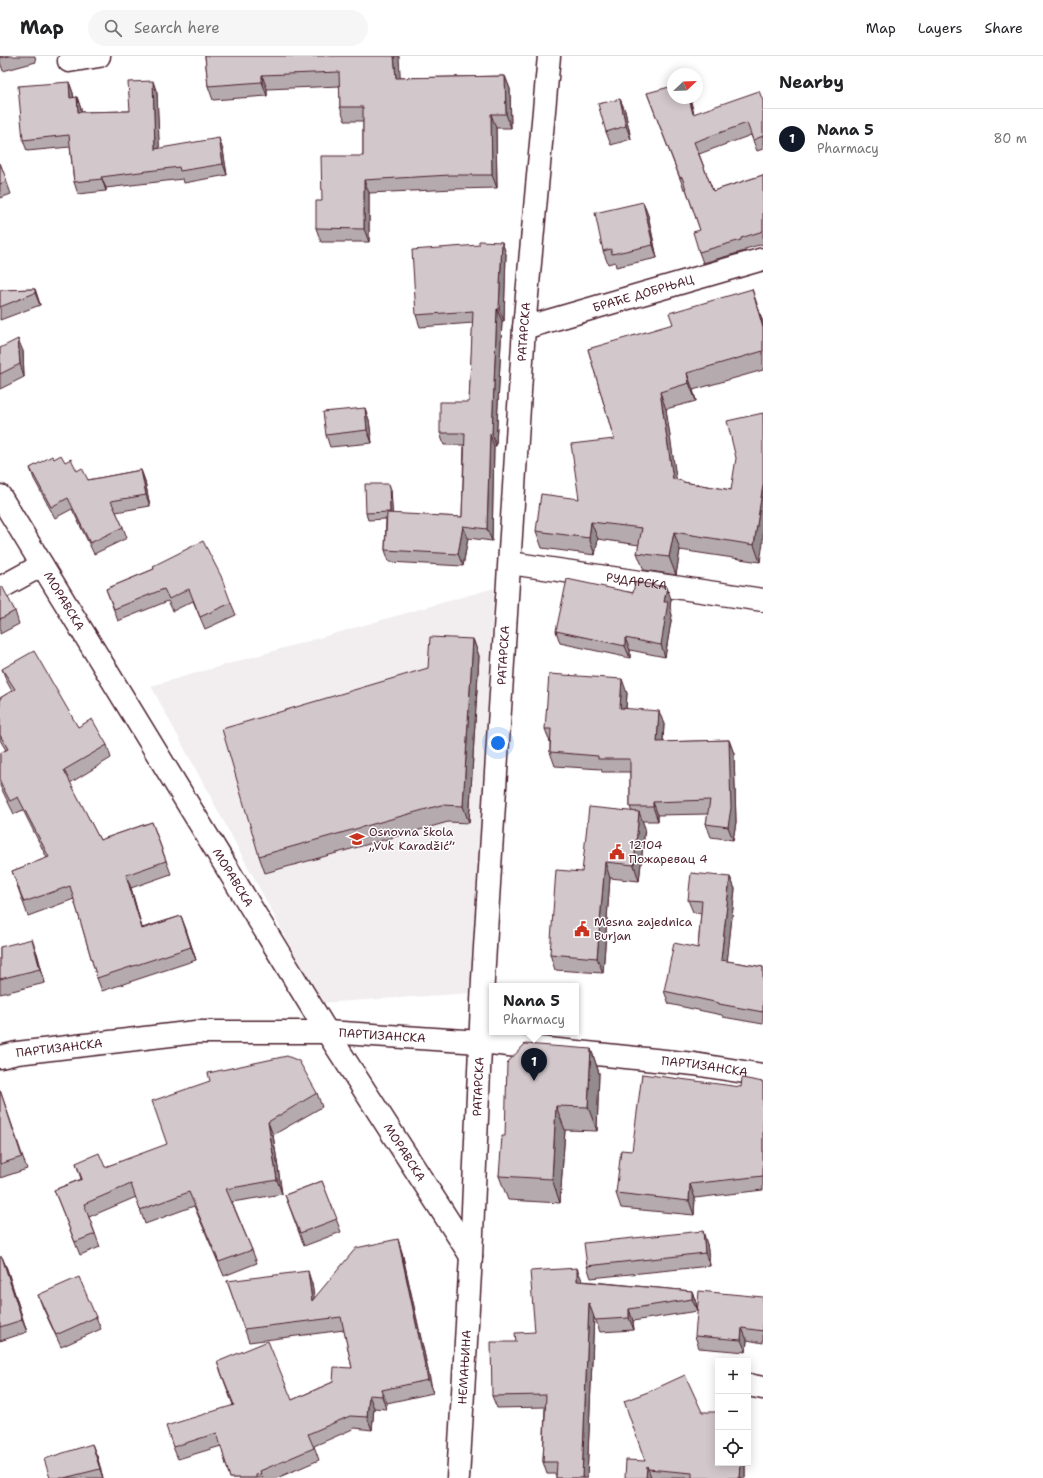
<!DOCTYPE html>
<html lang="en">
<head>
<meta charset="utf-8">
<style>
	body { margin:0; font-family:"Shantell Sans",sans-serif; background:#f6f6f6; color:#202124 }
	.controls { position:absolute; right:12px; bottom:12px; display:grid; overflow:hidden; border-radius:0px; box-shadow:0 2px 10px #0003 }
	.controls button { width:36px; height:36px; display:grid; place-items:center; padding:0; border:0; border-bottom:1px solid #e0e0e0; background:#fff; color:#202124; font:20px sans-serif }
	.compass { position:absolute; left:667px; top:12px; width:36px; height:36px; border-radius:50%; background:#fff; box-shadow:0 2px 10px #0003; rotate:67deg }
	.you { position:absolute; left:498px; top:687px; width:14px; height:14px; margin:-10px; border:3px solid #fff; border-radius:50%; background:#1a73e8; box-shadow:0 0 0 6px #1a73e833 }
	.badge { display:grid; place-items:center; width:26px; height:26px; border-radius:50%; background:#111827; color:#fff; font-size:13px; font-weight:700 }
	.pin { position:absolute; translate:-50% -33px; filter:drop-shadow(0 1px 2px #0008) }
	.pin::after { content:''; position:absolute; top:21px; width:14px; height:12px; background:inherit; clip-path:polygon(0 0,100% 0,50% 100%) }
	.popup { position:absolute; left:489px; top:927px; width:90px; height:52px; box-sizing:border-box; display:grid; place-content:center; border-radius:0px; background:#fff; filter:drop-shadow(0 1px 3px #0005); font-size:13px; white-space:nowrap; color:#757577 }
	.popup b { font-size:15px; color:#202124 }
	.popup::after { content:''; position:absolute; left:50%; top:100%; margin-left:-8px; border:8px solid transparent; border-top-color:#fff }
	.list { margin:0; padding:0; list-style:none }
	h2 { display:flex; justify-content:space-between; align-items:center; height:52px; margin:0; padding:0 16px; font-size:17px }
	h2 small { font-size:13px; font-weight:400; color:#757577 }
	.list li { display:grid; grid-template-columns:26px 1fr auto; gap:12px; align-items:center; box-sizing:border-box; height:60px; padding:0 16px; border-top:1px solid #e0e0e0 }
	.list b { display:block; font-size:15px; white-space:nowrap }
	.list p { margin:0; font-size:13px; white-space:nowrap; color:#757577 }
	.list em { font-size:13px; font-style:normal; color:#757577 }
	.icon { flex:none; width:22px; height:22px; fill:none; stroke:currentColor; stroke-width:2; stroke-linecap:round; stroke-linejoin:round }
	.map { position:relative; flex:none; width:763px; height:1422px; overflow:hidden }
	header { display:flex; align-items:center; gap:24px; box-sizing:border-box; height:56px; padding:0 20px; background:#fff; border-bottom:1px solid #e0e0e0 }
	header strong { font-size:19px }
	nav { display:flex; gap:22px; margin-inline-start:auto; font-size:14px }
	.search { width:280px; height:36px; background:#f6f6f6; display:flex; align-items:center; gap:10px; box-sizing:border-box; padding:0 14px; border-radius:22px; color:#757577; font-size:15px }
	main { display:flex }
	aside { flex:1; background:#fff }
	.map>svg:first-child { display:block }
	.built { fill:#f2eeef }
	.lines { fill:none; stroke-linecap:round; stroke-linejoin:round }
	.minor-casing { stroke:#4a1f2b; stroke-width:25 }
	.minor { stroke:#fff; stroke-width:22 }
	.wall { fill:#b5abaf; stroke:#4a1f2b }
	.shaded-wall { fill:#938b8e; stroke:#4a1f2b }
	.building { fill:#d2c7cb; stroke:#4a1f2b }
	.labels { text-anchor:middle; stroke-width:3; stroke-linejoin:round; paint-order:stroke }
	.street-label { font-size:12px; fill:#4a1f2b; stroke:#fff }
	.poi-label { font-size:12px; fill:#4a1f2b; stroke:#fff; text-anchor:start }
</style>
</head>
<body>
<header>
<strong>Map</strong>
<div class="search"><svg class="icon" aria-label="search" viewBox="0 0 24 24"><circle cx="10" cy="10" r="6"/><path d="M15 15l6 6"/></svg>Search here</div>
<nav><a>Map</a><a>Layers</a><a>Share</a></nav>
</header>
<main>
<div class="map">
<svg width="763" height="1422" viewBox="0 0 763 1422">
	<rect width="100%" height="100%" fill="#fff"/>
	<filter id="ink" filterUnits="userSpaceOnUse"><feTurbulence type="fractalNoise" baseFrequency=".025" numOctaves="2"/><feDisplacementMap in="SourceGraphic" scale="8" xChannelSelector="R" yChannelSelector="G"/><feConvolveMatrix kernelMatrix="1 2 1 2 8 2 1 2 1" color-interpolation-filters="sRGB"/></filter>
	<g filter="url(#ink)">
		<path class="built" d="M494 532 473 937 321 947 151 630Z"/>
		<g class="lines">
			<g class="minor-casing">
				<g id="minor">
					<path d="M69 5 99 0"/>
					<path id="s1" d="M524 272 763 203"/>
					<path id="s2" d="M0 440 327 976 471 1200"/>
					<path id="s3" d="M510 507 763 544"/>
					<path d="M0 532 42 509"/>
					<path id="s4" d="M0 1001 17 997 196 976H327L480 986 694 1008 763 1019"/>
					<path d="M748 1329 763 1332"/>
					<path id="s5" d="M458 1422 471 1200 483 923 524 272 549 0"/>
				</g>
			</g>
			<use href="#minor" class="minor"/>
		</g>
		<path class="wall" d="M0 0H35L36 6 3 15 0 6Z
			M205 0 400 22 505 20 510 33 511 72H496L497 132 455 133 369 137V186H321L316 172 322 145 363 100V65H345L340 51V30L267 33V40L213 44 208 30Z
			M69 26 73 37 74 42 77 41 81 53V56L130 55 157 37 159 93 223 94 227 119 184 127 183 123 106 132V135L78 138 74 126 70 91 27 95 23 84Z
			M647 37 694 58 763 45V93L757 95 751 79 699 98 713 135 763 119V188L745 193V195L703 207 699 196 700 174 686 133H684Z
			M620 43 625 55 631 83 611 89 606 76Z
			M0 107 11 138 0 142Z
			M648 159 657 202 616 211 615 206 608 208 603 195Z
			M502 186 506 198 504 265H502L496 390H494L492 485 468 482 463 510 389 506 385 494 386 463 368 464 366 457 389 428 391 434 392 458 462 461 464 389H444L440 377 469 346 473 267 420 271 416 259 479 189Z
			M35 233 40 249 0 264V234Z
			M758 251 763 267V314L693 334 696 345 666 353 676 424 683 425V426L731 434 763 357 760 506 680 494 676 519 644 514 637 497 639 489 598 483 595 499 542 492 536 475 579 443 614 383 588 293Z
			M0 292 23 295 24 321 0 333Z
			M365 352 369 364 372 387 330 391 326 379Z
			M54 403 65 406 88 424 141 414 145 425 150 450 116 456 123 471 127 482 94 498 72 453 55 462 34 423 30 412Z
			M153 510 231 547 236 559 205 573 193 545 173 555 168 545 118 565 106 533 154 513Z
			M0 531 15 555 19 568 0 578Z
			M633 537 671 543 670 552 672 559 665 601 630 594V602L560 587 556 575Z
			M473 583 479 600 469 767 448 766 265 817 259 800 428 612Z
			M2 613 78 671 107 689 111 702 70 727 100 784 152 766 171 818 131 832 142 872 181 860 196 904 102 935 97 922 74 843 28 860 12 815 47 802 23 754 14 758 0 730V697L6 694 0 684V642L12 635 7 626Z
			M627 637 626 653 664 668 663 686 729 684 734 698 736 766 733 784 711 781 706 768 708 758 658 759V765H642L645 772 639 825 610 822 603 917 555 914 550 898 582 816 632 756 630 751V716H602L601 713 555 710 550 696V686L545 673Z
			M730 821 735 833 727 905 763 911V968L723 961 722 959 669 948 664 935 698 892 701 857 693 856 688 844Z
			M0 891 37 897 45 927 0 938Z
			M591 993 599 1017 597 1075 565 1074 560 1147 508 1144 499 1120 505 1080Z
			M763 1026V1134L695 1142 694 1159 621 1152 616 1137 632 1095 741 1031Z
			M0 1034 27 1113 0 1122Z
			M317 1037 322 1051 273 1079 282 1138 232 1146 252 1194 257 1207 224 1220 194 1150 145 1168 136 1141 89 1161 100 1191 80 1199 54 1134 81 1123 76 1107 105 1111Z
			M322 1125 341 1176 304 1190 285 1139Z
			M707 1188 710 1210 591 1222 587 1210Z
			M402 1196 433 1337 387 1347 386 1353 374 1352 372 1374 355 1372 314 1390 319 1404 277 1422H230L221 1390 178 1403 173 1391 233 1349 217 1306 292 1344 333 1326 352 1312 344 1274 249 1286 227 1225 312 1228 314 1243Z
			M0 1201H2L7 1213 27 1276 0 1285Z
			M582 1224V1225L692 1235 696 1247 697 1255 633 1265 634 1274 600 1276 594 1259 587 1422H556V1418H547L543 1406 545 1351 497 1352 492 1340 516 1286 535 1276Z
			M38 1239 96 1261 101 1273 61 1291 43 1252Z
			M763 1241V1287L747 1284 746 1296 699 1292 695 1280Z
			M97 1400 103 1422H50Z
			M645 1405 718 1407H745V1422H651V1421V1422H625Z"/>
		<path class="shaded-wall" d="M394 0H399L401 35 396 22Z
			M262 19 267 33V40L262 26Z
			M505 20 510 33 511 72 506 58Z
			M153 25 157 37 160 105 155 93Z
			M69 26 73 37 75 54 70 42Z
			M77 41 81 53 82 67 78 56Z
			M689 42H690L697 69 693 58Z
			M620 43 625 55 631 83 626 70Z
			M491 58 496 72 497 132 492 119Z
			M219 82 223 94 227 119 223 108Z
			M101 121 106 132V135L102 123Z
			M364 124 369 137V186L364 173Z
			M643 146 648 159 657 202 653 189Z
			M502 186 506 198 504 265 499 253Z
			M35 233 39 245 40 249 35 237Z
			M752 233 758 251 763 267V272Z
			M497 253 502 265 496 390 492 378Z
			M18 283 23 295 24 321 20 308Z
			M687 317 693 334 696 345 689 327Z
			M660 336 666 353 679 441 673 423Z
			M365 352 369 364 372 387 367 374Z
			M490 378 494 390 492 485 487 473Z
			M141 414 145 425 150 450 146 439Z
			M389 428 391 434 393 463 390 456Z
			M763 429V487L760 506 754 489Z
			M591 466 598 483 595 499 589 482Z
			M463 470 468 482 463 510 458 498Z
			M674 476 680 494 676 519 669 501Z
			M667 531 671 543 670 552 672 559 665 601 661 589 664 546Z
			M625 582 630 594V602L625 590Z
			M473 583 479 600 469 767 463 750Z
			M622 623 627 637 625 666 620 652Z
			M659 655 664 668 662 700 657 686Z
			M729 684 734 698 736 766 733 784 728 771Z
			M653 746 658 759V765L653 751Z
			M639 756 645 772 639 825 634 809Z
			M605 806 610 822 603 917 597 902Z
			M126 819 131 832 146 886 142 873Z
			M730 821 735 833 726 917 721 904Z
			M181 860 186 873 196 904 191 891Z
			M32 883 37 897 45 927 40 913Z
			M591 993 599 1017 597 1075 588 1051Z
			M556 1050 565 1074 560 1147 552 1123Z
			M268 1066 273 1079 282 1138 277 1124Z
			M690 1128 695 1142 694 1159 689 1145Z
			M703 1175 707 1188 710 1210 705 1197Z
			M398 1183 402 1196 433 1337 428 1324Z
			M2 1201 7 1213 27 1276 22 1264Z
			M577 1212 582 1224V1237L577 1225Z
			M308 1215 312 1228 317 1258 312 1245Z
			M692 1235 696 1247 697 1255 692 1243Z
			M589 1247 594 1259 587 1422H582Z
			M629 1253 633 1265 634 1274 629 1262Z
			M742 1272 747 1284 746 1296 741 1284Z
			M382 1334 387 1347 386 1353 382 1340Z
			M369 1339 374 1352 372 1374 367 1361Z
			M92 1388 97 1400 103 1422 100 1413Z
			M741 1407H745V1422H740Z
			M647 1410 651 1421V1422H646Z"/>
		<path class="building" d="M0 0H9L0 2Z
			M205 0H394L396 22 505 20 506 58H491L492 119H450L364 124V173L316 172V145H322L321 100H363V51H340L339 16 262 19V26L208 30Z
			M153 25 155 93 219 82 223 108 180 115 179 111 101 121 102 123 74 126 69 79 23 84 18 30 69 26 70 42 77 41 78 56 130 55 128 26Z
			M673 30V42H689L693 58 759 35 763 45V80L753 84 747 67 694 86 713 135 763 119V175L741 182V184L699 196 693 176 700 174 682 121 680 122 647 37Z
			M620 43 626 70 606 76 598 48Z
			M0 107 7 125 0 128Z
			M643 146 653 189 612 198 611 193 603 195 595 157Z
			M479 185 502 186 499 253H497L492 378H490L487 473 463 470 458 498 385 494 387 457 462 461 465 377H440V346H469L473 255 416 259 412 194 479 189Z
			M35 233V237L0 251V234Z
			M752 233 763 272V295L687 317 689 327 660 336 673 423 683 425V426L731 434 736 402 727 365 763 357V429L754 489 674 476 669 501 637 497 642 472 591 466 589 482 536 475 541 438 579 443 571 388 614 383 588 293 673 268 669 257Z
			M18 283 20 308 0 318V292Z
			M365 352 367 374 326 379 323 356Z
			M61 399 65 406 71 403 77 415 82 412 88 424 141 414 146 439 111 445 123 471 90 487 68 442 51 451 30 412 52 400 54 403Z
			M365 428H389L390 456 366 457Z
			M203 485 221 520 231 547 200 561 189 533 169 543 164 533 114 553 106 533 154 513 153 510Z
			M567 523 633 537 635 526 667 531 664 546H668L661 589 625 582V590L556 575Z
			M2 530 15 555 0 563V531Z
			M430 581 473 583 463 750 441 749 259 800 222 673 428 612Z
			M34 595 78 671 92 663 107 689 64 714 100 784 152 766 166 805 126 819 142 873 181 860 191 891 97 922 70 830 24 846 12 815 49 801 18 741 10 745 0 726V697L8 693 0 679V642L15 633 2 613Z
			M549 618 622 623 620 652 659 655 657 686 729 684 731 752 728 771 706 768 710 744 653 746V751H630V703H598V700L550 696 551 673H545Z
			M589 751 639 756 634 809 605 806 597 902 550 898 556 814 582 816Z
			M691 817 730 821 721 904 763 911V956L719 948V947L664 935 674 887 698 892 702 845 688 844Z
			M32 883 40 913 0 923V891Z
			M525 988 591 993 588 1051 556 1050 552 1123 499 1120 502 1080H505L507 1007Z
			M287 1000 299 1005 317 1037 268 1066 277 1124 226 1133 252 1194 219 1206 189 1136 140 1154 131 1128 84 1148 95 1178 75 1186 54 1134 82 1123 76 1107 99 1097 105 1111 167 1088 152 1045 210 1025 208 1017Z
			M642 1018 741 1031 742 1022 763 1026V1120L690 1128 689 1145 616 1137 621 1094 632 1095Z
			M0 1034 22 1101 0 1108Z
			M322 1125 337 1163 300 1177 285 1139Z
			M703 1175 705 1197 587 1210 584 1187Z
			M398 1183 428 1324 382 1334V1340L369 1339 367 1361 350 1360 308 1378 314 1392 260 1415 261 1418 256 1419V1422H230L217 1377 173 1391 166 1370 234 1349 217 1306 268 1285 292 1344 333 1326 334 1311 352 1312 341 1261 244 1273 227 1225 308 1215 312 1245 356 1192Z
			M0 1201H2L22 1264 0 1271Z
			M577 1212V1225L692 1235V1243L629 1253V1262L595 1264 589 1247 582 1422H556L557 1406H543L546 1339 492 1340 491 1286H516L515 1277 535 1276 530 1215Z
			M79 1221 96 1261 56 1279 38 1239Z
			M699 1235 763 1241V1275L742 1272 741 1284 695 1280Z
			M685 1319 702 1356H718V1407H741L740 1422H692V1417L648 1413 647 1410 646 1422H625L626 1404 645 1405 624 1345 648 1336Z
			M92 1388 100 1413 64 1422H50L44 1403Z"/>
	</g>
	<defs>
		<g id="school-bare" transform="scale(1.2)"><path d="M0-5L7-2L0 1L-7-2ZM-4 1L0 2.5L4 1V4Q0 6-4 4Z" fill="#c8321e" stroke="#fff" stroke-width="2.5" paint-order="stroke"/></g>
		<g id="civic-bare" transform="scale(1.2)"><path d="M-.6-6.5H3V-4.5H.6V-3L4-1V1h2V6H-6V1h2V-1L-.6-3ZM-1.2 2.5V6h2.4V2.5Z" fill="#c8321e" stroke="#fff" stroke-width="2.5" paint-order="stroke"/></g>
	</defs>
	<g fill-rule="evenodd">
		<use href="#school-bare" x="357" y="783"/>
		<use href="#civic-bare" x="617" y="796"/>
		<use href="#civic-bare" x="582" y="873"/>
	</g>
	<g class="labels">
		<g class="street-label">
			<text dy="4" stroke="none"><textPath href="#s1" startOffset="124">БРАЋЕ ДОБРЊАЦ</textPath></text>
			<text dy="4" stroke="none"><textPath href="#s5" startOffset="1148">РАТАРСКА</textPath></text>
			<text dy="4" stroke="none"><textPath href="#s3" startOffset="128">РУДАРСКА</textPath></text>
			<text dy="4" stroke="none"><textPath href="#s2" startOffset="123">МОРАВСКА</textPath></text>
			<text dy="4" stroke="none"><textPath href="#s5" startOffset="824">РАТАРСКА</textPath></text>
			<text dy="4" stroke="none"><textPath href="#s2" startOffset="447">МОРАВСКА</textPath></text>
			<text dy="4" stroke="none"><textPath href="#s4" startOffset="384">ПАРТИЗАНСКА</textPath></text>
			<text dy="4" stroke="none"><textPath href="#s4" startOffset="60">ПАРТИЗАНСКА</textPath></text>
			<text dy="4" stroke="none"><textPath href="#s4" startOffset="708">ПАРТИЗАНСКА</textPath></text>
			<text dy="4" stroke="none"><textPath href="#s5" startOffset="392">РАТАРСКА</textPath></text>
			<text dy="4" stroke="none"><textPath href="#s2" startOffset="771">МОРАВСКА</textPath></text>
			<text dy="4" stroke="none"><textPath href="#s5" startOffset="111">НЕМАЊИНА</textPath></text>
		</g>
		<g class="poi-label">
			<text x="369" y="780">Osnovna škola<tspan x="369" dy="14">„Vuk Karadžić”</tspan></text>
			<text x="629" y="793">12104<tspan x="629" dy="14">Пожаревац 4</tspan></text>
			<text x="594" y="870">Mesna zajednica<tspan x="594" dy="14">Burjan</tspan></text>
		</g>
	</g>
</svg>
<div class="controls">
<button>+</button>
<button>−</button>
<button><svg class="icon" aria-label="locate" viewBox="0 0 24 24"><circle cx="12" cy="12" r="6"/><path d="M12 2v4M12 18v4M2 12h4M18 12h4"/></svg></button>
</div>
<svg class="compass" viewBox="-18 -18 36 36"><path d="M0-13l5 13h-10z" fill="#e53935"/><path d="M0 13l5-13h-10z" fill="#757577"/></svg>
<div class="you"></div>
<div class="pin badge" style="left:534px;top:1025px">1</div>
<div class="popup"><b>Nana 5</b>Pharmacy</div>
</div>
<aside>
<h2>Nearby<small></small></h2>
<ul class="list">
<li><span class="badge">1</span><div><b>Nana 5</b><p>Pharmacy</p></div><em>80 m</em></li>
</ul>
</aside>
</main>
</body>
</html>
